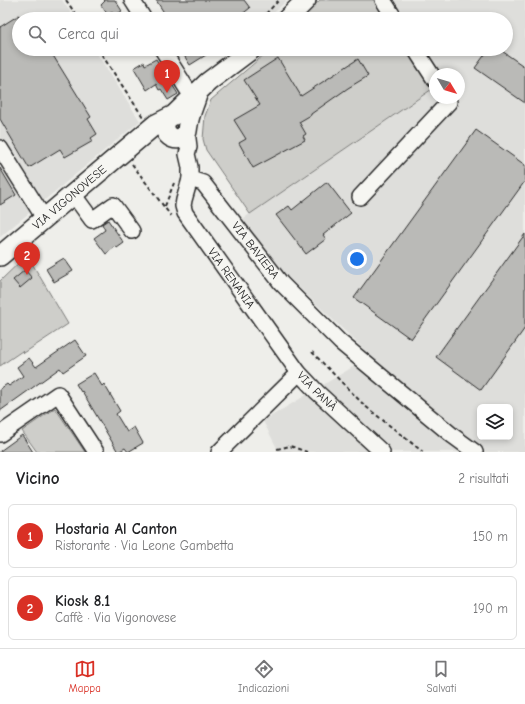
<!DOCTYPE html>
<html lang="it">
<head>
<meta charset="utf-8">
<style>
	body { margin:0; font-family:"Comic Neue",sans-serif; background:#f6f6f6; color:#202124 }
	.controls { position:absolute; right:12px; bottom:12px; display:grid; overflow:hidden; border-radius:6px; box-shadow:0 2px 6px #0003 }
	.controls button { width:36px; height:36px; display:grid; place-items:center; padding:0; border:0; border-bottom:1px solid #e0e0e0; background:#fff; color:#202124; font:20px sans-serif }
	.compass { position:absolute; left:429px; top:68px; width:36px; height:36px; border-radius:50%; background:#fff; box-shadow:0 2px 6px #0003; rotate:128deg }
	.you { position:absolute; left:357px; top:259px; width:14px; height:14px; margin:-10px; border:3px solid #fff; border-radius:50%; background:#1a73e8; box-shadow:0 0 0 6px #1a73e833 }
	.badge { display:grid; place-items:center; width:26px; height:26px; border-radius:50%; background:#d93025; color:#fff; font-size:13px; font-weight:700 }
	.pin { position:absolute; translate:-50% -33px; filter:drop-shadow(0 1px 2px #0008) }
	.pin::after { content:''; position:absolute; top:21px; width:14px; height:12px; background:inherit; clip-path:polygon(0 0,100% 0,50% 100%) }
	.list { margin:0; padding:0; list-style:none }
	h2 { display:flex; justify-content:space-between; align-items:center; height:52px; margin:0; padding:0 16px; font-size:17px }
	h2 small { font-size:13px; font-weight:400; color:#757577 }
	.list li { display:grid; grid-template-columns:26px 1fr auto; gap:12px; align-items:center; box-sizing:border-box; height:64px; margin:0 8px 8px; padding:0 8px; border:1px solid #e0e0e0; border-radius:6px }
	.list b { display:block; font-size:15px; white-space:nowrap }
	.list p { margin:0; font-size:13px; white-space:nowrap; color:#757577 }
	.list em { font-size:13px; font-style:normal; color:#757577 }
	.icon { flex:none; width:22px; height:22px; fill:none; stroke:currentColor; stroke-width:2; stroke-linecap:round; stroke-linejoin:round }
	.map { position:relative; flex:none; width:525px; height:452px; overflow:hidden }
	.search { position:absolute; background:#fff; box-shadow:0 2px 6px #0003; left:12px; right:12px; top:12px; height:44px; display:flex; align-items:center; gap:10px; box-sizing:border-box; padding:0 14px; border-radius:22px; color:#757577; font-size:15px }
	.sheet { height:196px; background:#fff }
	nav { display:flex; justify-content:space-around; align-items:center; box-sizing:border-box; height:56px; border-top:1px solid #e0e0e0; background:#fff; font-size:11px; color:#757577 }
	nav a { display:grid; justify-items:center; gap:2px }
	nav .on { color:#d93025 }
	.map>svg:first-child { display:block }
	.built { fill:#dededb; fill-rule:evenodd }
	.green { fill:#cececa; stroke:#7c7c7a }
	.building { fill:#babab7; stroke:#2b2b2b }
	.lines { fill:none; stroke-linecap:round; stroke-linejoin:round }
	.minor-casing { stroke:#2b2b2b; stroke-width:18 }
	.major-casing { stroke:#2b2b2b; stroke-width:22 }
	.path { stroke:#2b2b2b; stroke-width:2; stroke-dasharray:4 3; stroke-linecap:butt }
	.minor { stroke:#f6f6f2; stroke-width:15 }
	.major { stroke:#f6f6f2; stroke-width:19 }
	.labels { text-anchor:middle; stroke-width:3; stroke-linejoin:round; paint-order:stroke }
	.street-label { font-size:12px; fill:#2b2b2b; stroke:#f6f6f2 }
</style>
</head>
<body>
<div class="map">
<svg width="525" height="452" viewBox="0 0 525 452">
	<rect width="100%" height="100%" fill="#eeeeea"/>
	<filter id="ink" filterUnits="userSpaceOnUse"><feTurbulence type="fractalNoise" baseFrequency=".025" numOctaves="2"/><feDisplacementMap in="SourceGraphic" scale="8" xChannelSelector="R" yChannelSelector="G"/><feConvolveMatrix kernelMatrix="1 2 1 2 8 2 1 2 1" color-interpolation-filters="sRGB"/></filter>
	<g filter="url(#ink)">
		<path class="built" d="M0 0H62L75 19H19V49H94L140 121 0 237Z
			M189 0H287L268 19H201Z
			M381 0H525V452H279L263 421 371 356 288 277 241 220 435 87V98H459V74H435L413 49H506V19H394ZM480 407H510V437H480Z"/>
		<path class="green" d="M320 0H381L394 19H299Z
			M267 49H413L435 87 250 214 206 150 203 139 205 116 211 100 265 54Z
			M27 255 68 324 24 353 22 351 0 366V281Z
			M55 408 85 452H37L22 431Z"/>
		<path class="building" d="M104 0H115L122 11 114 16 112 12 108 15 101 5 105 1Z
			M156 0H244L250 8 236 19H168Z
			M19 15V49H49L91 117 88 119 97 134 91 138 93 141 65 157 60 149 29 168 0 119V27Z
			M180 49H203L206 55 190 65Z
			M489 49H499L525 67V103L475 68Z
			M278 58 301 96 358 59 368 76 348 88 311 114V115L299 122 306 134 303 136 305 140 253 168 239 143 246 139 234 120 260 105 244 80Z
			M156 59 178 94 168 100 161 89 159 90 156 84 147 90 134 68 144 62 145 65Z
			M476 130 525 165V181L411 339 354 298Z
			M0 168 16 195 0 205Z
			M327 182 351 213 323 235 326 239 306 254 276 215 289 206 292 210Z
			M108 220 124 243 117 248 116 246 106 254 94 238 105 230 102 224Z
			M525 234V328L481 390 436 357Z
			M64 258 73 271 54 282 46 269Z
			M25 270 32 278 20 288 13 280Z
			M75 340 86 356 63 372 60 368 0 411V389L7 384 9 386 23 376 17 367 29 358 36 367Z
			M94 373 102 386 104 384 120 411 116 414 127 432 134 427 143 443 128 452 125 448 118 452 82 391 81 392 76 384Z
			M22 435 33 452H0V451Z"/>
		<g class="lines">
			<g class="minor-casing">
				<g id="minor">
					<path d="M132 0 144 19"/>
					<path d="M383 0 395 19"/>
					<path d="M162 49 187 89 197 95"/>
					<path d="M415 49 435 80"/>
					<path id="s1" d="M187 131 189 147 187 154 190 167V179L184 200 183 206 185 213 299 373 317 392 382 452"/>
					<path d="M0 148 44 218"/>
					<path id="s2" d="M190 179 203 183 281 283 340 342 453 436 475 452"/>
					<path d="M73 194 92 220 113 205 132 231"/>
					<path d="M360 197 449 102 446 98"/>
					<path d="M0 434 58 394 96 452"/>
					<path d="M219 452 299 373"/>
				</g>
			</g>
			<g class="major-casing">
				<g id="major">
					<path d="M287 19 306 0"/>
					<path d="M167 119C159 133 176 146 186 134 188 130 187 128 188 125 189 115 194 105 197 95"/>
					<path id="s3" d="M0 256 156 124 174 115 208 82 252 49"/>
				</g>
			</g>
			<path class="path" d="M66 0 79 19
				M261 19 279 0
				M98 49 143 117
				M132 164 171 216
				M165 206 174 183
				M312 352 365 406 423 452
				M277 449 290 446 307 452"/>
			<use href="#minor" class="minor"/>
			<use href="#major" class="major"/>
		</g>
	</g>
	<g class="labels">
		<g class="street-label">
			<text dy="4" stroke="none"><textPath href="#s3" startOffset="91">VIA VIGONOVESE</textPath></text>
			<text dy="4" stroke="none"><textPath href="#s2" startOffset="99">VIA BAVIERA</textPath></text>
			<text dy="4" stroke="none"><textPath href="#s1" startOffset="164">VIA RENANIA</textPath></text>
			<text dy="4" stroke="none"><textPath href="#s1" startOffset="306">VIA PANÀ</textPath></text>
		</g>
	</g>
</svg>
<div class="controls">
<button><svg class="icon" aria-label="layers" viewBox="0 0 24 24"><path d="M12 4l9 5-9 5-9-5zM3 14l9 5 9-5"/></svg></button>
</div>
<svg class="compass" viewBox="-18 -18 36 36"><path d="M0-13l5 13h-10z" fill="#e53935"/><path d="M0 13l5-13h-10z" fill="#757577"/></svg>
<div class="you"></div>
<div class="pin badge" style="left:167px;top:93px">1</div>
<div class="pin badge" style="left:27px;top:275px">2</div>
<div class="search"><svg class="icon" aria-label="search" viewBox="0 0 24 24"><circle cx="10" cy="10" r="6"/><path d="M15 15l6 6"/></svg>Cerca qui</div>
</div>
<section class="sheet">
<h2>Vicino<small>2 risultati</small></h2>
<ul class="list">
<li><span class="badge">1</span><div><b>Hostaria Al Canton</b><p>Ristorante · Via Leone Gambetta</p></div><em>150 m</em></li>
<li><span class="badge">2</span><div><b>Kiosk 8.1</b><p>Caffè · Via Vigonovese</p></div><em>190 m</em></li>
</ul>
</section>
<nav>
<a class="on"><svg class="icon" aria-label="map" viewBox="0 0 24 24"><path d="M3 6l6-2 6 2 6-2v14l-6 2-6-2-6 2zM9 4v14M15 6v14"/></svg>Mappa</a>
<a><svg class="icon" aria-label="directions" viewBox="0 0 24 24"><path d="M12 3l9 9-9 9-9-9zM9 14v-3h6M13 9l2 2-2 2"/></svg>Indicazioni</a>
<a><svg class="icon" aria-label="saved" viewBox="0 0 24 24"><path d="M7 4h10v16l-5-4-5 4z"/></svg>Salvati</a>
</nav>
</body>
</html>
